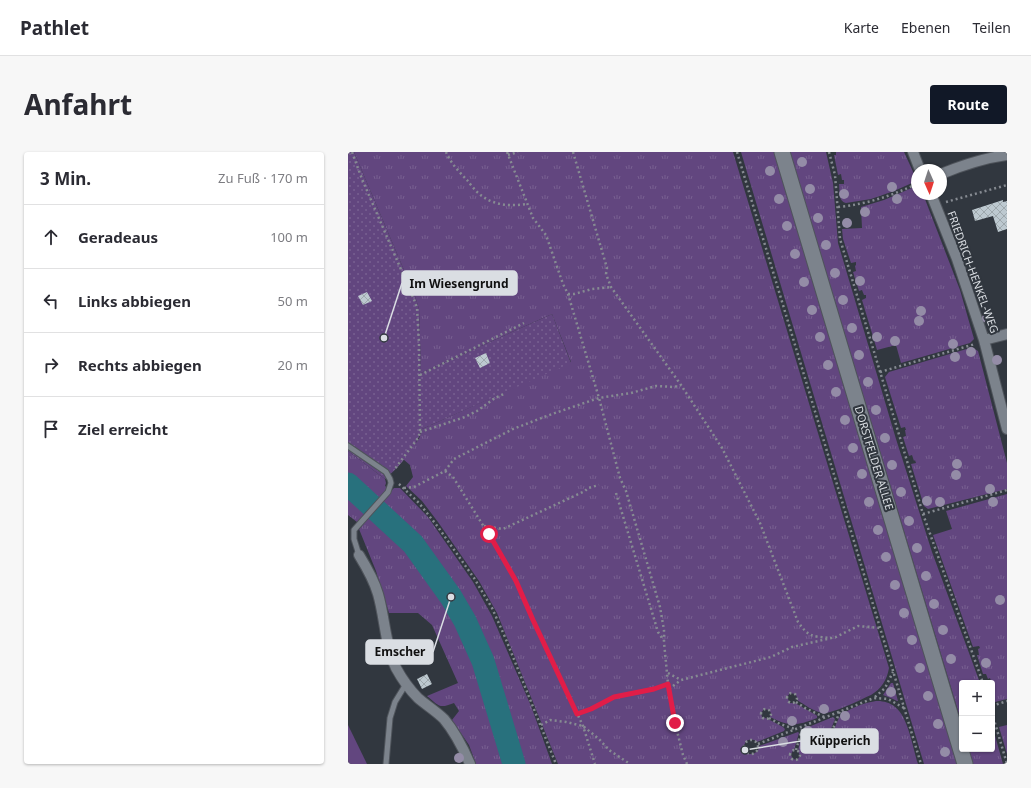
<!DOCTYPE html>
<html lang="de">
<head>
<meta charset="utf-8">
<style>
	body { margin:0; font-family:"Noto Sans",sans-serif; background:#f7f7f7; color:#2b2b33 }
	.controls { position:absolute; right:12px; bottom:12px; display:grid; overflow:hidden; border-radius:4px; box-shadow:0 1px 3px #0004 }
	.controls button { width:36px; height:36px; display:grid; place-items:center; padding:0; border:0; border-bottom:1px solid #e1e1e2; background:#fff; color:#2b2b33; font:20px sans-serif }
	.compass { position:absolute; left:563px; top:12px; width:36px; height:36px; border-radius:50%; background:#fff; box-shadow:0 1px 3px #0004; rotate:177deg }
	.stop { position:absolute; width:12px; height:12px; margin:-9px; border:3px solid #e11d48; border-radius:50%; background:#fff }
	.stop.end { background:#e11d48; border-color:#fff; box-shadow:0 1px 4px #0008 }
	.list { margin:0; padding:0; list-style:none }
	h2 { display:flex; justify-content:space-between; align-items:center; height:52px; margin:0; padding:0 16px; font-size:17px }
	h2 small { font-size:13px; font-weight:400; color:#7c7c81 }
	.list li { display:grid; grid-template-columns:26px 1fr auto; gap:12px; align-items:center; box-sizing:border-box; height:64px; padding:0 16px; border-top:1px solid #e1e1e2 }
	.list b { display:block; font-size:15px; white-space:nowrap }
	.list em { font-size:13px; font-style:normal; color:#7c7c81 }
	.icon { flex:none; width:22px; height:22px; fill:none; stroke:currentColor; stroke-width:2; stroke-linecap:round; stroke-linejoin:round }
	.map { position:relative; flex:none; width:659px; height:612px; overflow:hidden; border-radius:4px }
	header { display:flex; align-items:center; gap:24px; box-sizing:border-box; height:56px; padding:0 20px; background:#fff; border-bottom:1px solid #e1e1e2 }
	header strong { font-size:19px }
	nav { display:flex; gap:22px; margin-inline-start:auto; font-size:14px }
	.intro { display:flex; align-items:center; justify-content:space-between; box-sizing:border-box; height:96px; padding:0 24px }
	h1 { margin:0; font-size:28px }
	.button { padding:10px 18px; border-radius:4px; background:#111827; color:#fff; font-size:14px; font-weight:700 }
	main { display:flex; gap:24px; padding:0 24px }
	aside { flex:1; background:#fff; border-radius:4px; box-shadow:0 1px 3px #0004 }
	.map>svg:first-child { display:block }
	.grass { fill:url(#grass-tufts) }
	.park { fill:url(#park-dots) }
	.pitch { fill:#62467f }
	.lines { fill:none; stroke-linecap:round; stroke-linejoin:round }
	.river { stroke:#28717d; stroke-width:23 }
	.building { fill:url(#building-cross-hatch) }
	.service-casing { stroke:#4f545b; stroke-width:7 }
	.minor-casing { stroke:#4f545b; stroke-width:12 }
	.secondary-casing { stroke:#4f545b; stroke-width:17 }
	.path { stroke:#868b92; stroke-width:2.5; stroke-dasharray:2 3; stroke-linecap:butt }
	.service { stroke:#7c838c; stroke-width:5 }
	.minor { stroke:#7c838c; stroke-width:10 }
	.secondary { stroke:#7c838c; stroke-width:15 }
	.tree { fill:#948ca7 }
	.route { stroke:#e11d48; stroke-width:5 }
	.labels { text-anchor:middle; stroke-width:4; stroke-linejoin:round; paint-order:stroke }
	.street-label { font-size:11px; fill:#dadee3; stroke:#31373f }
	.leader { fill:none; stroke:#dadee3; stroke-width:1.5 }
	.callout-dot { fill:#dadee3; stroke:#31373f; stroke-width:1.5 }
	.callout { fill:#dadee3; stroke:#dadee3; stroke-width:1.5 }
	.callout-label { font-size:12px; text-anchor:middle; font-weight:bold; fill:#111 }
</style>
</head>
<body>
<header>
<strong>Pathlet</strong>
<nav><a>Karte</a><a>Ebenen</a><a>Teilen</a></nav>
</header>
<div class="intro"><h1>Anfahrt</h1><a class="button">Route</a></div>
<main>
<aside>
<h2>3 Min.<small>Zu Fuß · 170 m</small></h2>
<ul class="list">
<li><svg class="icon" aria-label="ahead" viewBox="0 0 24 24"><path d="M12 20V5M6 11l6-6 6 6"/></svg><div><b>Geradeaus</b></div><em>100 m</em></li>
<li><svg class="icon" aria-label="left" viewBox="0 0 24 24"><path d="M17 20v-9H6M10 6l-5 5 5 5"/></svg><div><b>Links abbiegen</b></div><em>50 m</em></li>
<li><svg class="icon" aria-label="right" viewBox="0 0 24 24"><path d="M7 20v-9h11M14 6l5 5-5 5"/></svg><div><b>Rechts abbiegen</b></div><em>20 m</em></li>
<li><svg class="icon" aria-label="arrive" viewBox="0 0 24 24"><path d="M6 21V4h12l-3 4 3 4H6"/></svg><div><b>Ziel erreicht</b></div></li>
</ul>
</aside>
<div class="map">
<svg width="659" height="612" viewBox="0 0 659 612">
	<defs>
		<pattern id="grass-tufts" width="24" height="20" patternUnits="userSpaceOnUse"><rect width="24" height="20" fill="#62467f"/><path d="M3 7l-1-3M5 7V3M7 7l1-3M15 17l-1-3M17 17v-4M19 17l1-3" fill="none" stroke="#786091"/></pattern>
		<pattern id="park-dots" width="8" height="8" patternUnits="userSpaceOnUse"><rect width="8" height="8" fill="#62467f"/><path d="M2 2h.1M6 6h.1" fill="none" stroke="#786091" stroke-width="1.8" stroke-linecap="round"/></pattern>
		<pattern id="building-cross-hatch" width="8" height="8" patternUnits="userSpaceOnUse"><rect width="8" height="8" fill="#bdc9d0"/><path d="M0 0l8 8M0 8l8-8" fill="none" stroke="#9ea8ad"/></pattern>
	</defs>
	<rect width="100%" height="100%" fill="#31373f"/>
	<path class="grass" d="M6 0H385L541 516C539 528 533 537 523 543 514 547 482 563 474 561 465 559 457 553 449 548V545L447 542 442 541 439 545 442 551H447L468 563 469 564V566C448 574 442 575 422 565L423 561 421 558 416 557 413 561 414 565 420 567 435 575 437 577 436 579 409 590C403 585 396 588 396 596L400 602H405L410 599 411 594 450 580 451 581 446 598 444 600 443 603 445 607 449 608 452 604 450 599 452 589 458 576 485 565 487 567 481 582 480 590 476 595 479 599H484L486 595 483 590C485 582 487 573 491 566 496 558 520 549 530 549 535 549 543 551 547 555 560 564 565 597 570 612H210L149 461 131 429 90 370 74 349 58 334 65 325 62 313 55 307 71 287 74 277 223 210 204 162 73 221 71 157 67 144Z
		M393 0H427L610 612H576Z
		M442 0H478L485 31 490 91 548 287 584 400 632 531H614V572Z
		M488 0H556L567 24 564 31 546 39 523 47 498 51C490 49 492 39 491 32H496V28H494L493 22 490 23 486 3H488Z
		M566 35 569 36V42H575L612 138 626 187 622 191 553 211 548 193 529 198 514 148 518 146V143H516L514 138 511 139 505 120 508 119 507 114 508 113V110L503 111 495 87 494 77 514 76 513 55 536 48Z
		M622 196H625L630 199 659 311V337L580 357 576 354 563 312 568 311 567 308 566 309 564 303 561 304 555 285 558 284 557 278H558L557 275 553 276 537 225 541 220Z
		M0 299 37 327 38 331 37 334 43 339 46 336H52L80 365 125 430 144 464 183 554 204 612H128L121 593 104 568 111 559 106 551C91 557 91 554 79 544L110 531 84 473 70 461H41L28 419 11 377 14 374 0 363Z
		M659 342V547L647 550 644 547V531H638L643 529 642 526 640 527 638 522H635L629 503H631L630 497 632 496 631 494 625 495 585 383 604 377 598 359Z
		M543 531H545L550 549H549L545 547 535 543Z
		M644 573 655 612H624L621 597H644Z
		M659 573V602L651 575Z"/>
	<path class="park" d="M0 0H6L67 144 71 157 73 221 204 162 223 211 74 277C68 296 52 314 37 327L0 299Z"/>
	<path class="pitch" d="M0 573 19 612H0Z"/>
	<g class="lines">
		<path class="river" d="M0 332 65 392 103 445 117 469 135 509 166 612"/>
	</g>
	<path class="building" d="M655 48V50L659 49V77L650 80 645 64 627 69 624 58Z
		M19 140 24 149 15 153 10 144Z
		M138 201 142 211 132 216 127 206Z
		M79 522 84 532 74 537 69 527Z"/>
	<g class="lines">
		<g class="service-casing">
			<path id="service" d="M0 294 38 320 42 327 43 331 40 340 6 378V387L11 403
				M38 612 42 566 47 550 58 532"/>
		</g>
		<g class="minor-casing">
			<path id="minor" d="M565 0 572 18
				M593 22C615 13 636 6 659 3
				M583 42 609 107 636 188 659 277
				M636 188 659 182
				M11 403C19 416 26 428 30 442 37 466 37 493 48 516 54 527 61 537 70 546 78 553 88 559 96 567 107 580 115 596 122 612"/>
		</g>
		<g class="secondary-casing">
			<path id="secondary" d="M434 0 617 612"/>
		</g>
		<path class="path" d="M4 0 14 27 67 150 69 156 71 191 72 280 70 286 46 318
			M98 0C102 10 111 20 119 28 123 33 128 40 134 44 147 54 164 54 179 52
			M159 0 185 66 198 83 215 132 220 142 251 246 272 326 278 339 312 455 316 478V490L320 532 327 571 335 603 339 612
			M225 0 259 116 258 122 263 135 333 233 374 296 412 371 450 470C461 485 463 484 481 486
			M389 0 573 612
			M481 0 487 23 492 87 575 362 635 531
			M160 3 170 0
			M598 50 659 33
			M490 55C520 52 542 44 569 32
			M220 142H226L244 137 263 135
			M532 220 627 192
			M72 223 176 171
			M72 280 117 265 129 259 147 246 156 242
			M97 319 105 325 149 396 168 429 185 468 235 574 247 612
			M51 332 71 351 90 375 126 426 144 456 157 485 208 612
			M56 336 66 335 97 319 106 307 165 277 204 262 251 246 283 241 308 234 326 235 333 233
			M268 341 310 480 316 489
			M575 362 659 338
			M136 374 155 377 237 339 240 336 251 333
			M141 382 150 377
			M320 521 333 528 423 505 444 495 488 485 510 474 532 476
			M321 537 333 528
			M439 546a5 5 0 1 1 10 0a5 5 0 1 1-10 0Z
			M527 545 537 536 545 520
			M448 550 457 556 476 565
			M644 554 659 549
			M413 562a5 5 0 1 1 10 0a5 5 0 1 1-10 0Z
			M644 561 659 612
			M229 562 243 557 266 545 306 537 320 532
			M421 566 432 572 447 577
			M193 573 202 568 218 570 235 574 251 587 261 598 282 612
			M396 595a7 7 0 1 1 14 0a7 7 0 1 1-14 0Z
			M476 594a5 5 0 1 1 10 0a5 5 0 1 1-10 0Z
			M482 590 483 582 492 559
			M410 592 526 546 540 547 556 556
			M448 598 455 574
			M442 603a5 5 0 1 1 10 0a5 5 0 1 1-10 0Z"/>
		<use href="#service" class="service"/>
		<use href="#minor" class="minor"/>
		<use href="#secondary" class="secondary"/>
	</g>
	<g class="tree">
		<circle cx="454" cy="10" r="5"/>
		<circle cx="422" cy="19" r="5"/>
		<circle cx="544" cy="35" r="5"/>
		<circle cx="462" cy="37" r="5"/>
		<circle cx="496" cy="42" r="5"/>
		<circle cx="431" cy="47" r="5"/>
		<circle cx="549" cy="47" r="5"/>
		<circle cx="517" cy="60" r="5"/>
		<circle cx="470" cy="66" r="5"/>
		<circle cx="499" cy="71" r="5"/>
		<circle cx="439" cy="74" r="5"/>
		<circle cx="478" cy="93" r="5"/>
		<circle cx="447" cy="102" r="5"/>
		<circle cx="487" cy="121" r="5"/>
		<circle cx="512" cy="129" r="5"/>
		<circle cx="456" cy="130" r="5"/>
		<circle cx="495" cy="148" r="5"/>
		<circle cx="464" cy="158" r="5"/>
		<circle cx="573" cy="159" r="5"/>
		<circle cx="639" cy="166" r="5"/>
		<circle cx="571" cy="169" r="5"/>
		<circle cx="504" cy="176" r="5"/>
		<circle cx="472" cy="185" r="5"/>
		<circle cx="529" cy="185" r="5"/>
		<circle cx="547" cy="189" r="5"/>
		<circle cx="605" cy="192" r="5"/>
		<circle cx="623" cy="200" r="5"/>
		<circle cx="511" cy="203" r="5"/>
		<circle cx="607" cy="205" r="5"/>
		<circle cx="649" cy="208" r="5"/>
		<circle cx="480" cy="213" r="5"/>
		<circle cx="520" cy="230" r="5"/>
		<circle cx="488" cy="240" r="5"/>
		<circle cx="528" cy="258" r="5"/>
		<circle cx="497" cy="268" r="5"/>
		<circle cx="537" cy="286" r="5"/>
		<circle cx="505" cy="296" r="5"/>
		<circle cx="609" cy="312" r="5"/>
		<circle cx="544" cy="313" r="5"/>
		<circle cx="514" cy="322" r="5"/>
		<circle cx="608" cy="323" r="5"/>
		<circle cx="642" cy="337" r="5"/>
		<circle cx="553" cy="340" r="5"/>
		<circle cx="579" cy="349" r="5"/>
		<circle cx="521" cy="350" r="5"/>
		<circle cx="592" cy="350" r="5"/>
		<circle cx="645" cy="350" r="5"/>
		<circle cx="561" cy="369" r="5"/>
		<circle cx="530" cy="378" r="5"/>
		<circle cx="569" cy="396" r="5"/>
		<circle cx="538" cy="405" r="5"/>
		<circle cx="578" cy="424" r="5"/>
		<circle cx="547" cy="433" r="5"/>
		<circle cx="652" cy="448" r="5"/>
		<circle cx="586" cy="452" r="5"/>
		<circle cx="556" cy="461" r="5"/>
		<circle cx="595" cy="478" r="5"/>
		<circle cx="564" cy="488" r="5"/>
		<circle cx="603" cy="507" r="5"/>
		<circle cx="638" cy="511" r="5"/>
		<circle cx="572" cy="516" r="5"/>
		<circle cx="543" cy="540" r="5"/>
		<circle cx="580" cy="544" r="5"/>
		<circle cx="476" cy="557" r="5"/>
		<circle cx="497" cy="564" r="5"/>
		<circle cx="444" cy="569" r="5"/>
		<circle cx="590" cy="572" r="5"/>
		<circle cx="460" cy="579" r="5"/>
		<circle cx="435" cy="590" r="5"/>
		<circle cx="597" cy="600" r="5"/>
		<circle cx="111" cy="606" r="5"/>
	</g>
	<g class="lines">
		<path class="route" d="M141 382 168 429 185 468 229 562 243 557 266 545 306 537 320 532 327 571"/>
	</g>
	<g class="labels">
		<g class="street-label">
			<text transform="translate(625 120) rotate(70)" y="4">FRIEDRICH-HENKEL-WEG</text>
			<text transform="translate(526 306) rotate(73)" y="4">DORSTFELDER ALLEE</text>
		</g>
	</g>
	<path class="leader" d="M36 186L54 131M103 445L85 500M397 598L453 589"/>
	<g class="callout-dot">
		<circle cx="36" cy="186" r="4"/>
		<circle cx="103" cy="445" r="4"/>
		<circle cx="397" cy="598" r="4"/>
	</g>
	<g class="callout">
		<rect x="54" y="119" width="115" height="24" rx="4"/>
		<rect x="18" y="488" width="67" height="24" rx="4"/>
		<rect x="453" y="577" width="77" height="24" rx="4"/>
	</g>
	<g class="callout-label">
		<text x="111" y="136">Im Wiesengrund</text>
		<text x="52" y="504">Emscher</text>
		<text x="492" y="593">Küpperich</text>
	</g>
</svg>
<div class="controls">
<button>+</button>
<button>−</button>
</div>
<svg class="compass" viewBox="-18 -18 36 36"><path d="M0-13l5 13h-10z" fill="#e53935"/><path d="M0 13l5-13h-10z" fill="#7c7c81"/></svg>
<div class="stop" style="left:141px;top:382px"></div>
<div class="stop end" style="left:327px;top:571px"></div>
</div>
</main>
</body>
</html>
